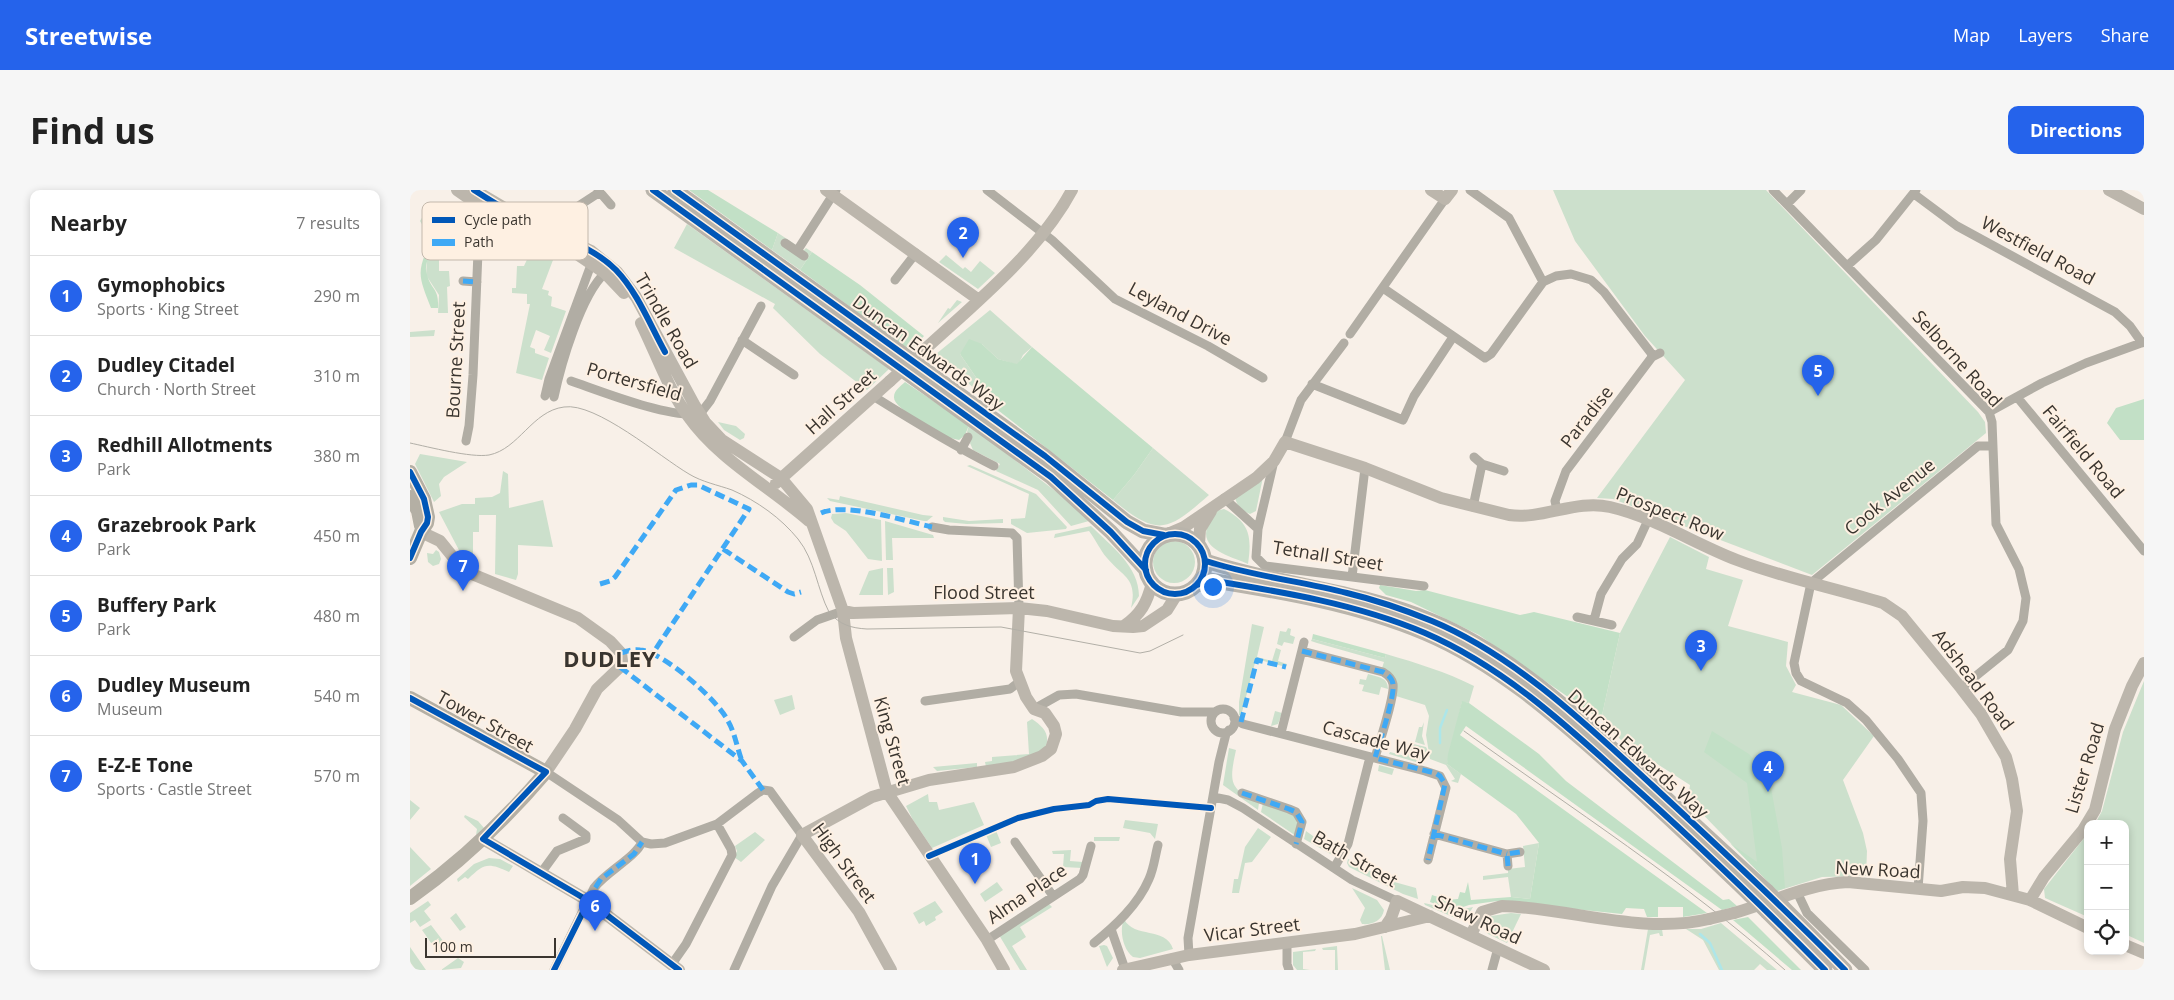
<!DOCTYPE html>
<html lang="en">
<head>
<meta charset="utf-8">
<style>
	body { margin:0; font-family:"Open Sans",sans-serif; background:#f6f6f6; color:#222 }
	.controls { position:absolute; right:15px; bottom:15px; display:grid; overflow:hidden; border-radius:10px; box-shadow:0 2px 8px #0003 }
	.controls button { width:45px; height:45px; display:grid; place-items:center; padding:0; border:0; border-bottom:1px solid #e0e0e0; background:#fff; color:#222; font:25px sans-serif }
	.scale { position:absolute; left:15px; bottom:12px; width:131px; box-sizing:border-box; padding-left:5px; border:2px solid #3a352f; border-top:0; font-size:14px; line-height:18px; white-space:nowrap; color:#3a352f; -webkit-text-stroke:4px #fef0e2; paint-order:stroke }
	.you { position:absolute; left:802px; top:396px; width:18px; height:18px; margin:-12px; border:4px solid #fff; border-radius:50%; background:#1a73e8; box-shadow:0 0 0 8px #1a73e833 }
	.badge { display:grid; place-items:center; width:32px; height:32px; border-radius:50%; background:#2563eb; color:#fff; font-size:16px; font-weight:700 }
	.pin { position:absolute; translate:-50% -41px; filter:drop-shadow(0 1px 2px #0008) }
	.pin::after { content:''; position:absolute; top:26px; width:18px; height:15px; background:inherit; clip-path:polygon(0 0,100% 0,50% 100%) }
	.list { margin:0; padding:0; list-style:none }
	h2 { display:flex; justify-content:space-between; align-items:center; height:65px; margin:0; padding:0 20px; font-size:21px }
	h2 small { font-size:16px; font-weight:400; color:#767676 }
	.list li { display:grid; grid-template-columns:32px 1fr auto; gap:15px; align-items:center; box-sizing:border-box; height:80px; padding:0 20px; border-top:1px solid #e0e0e0 }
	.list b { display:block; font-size:19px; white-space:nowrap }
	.list p { margin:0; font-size:16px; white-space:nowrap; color:#767676 }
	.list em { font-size:16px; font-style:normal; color:#767676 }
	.icon { flex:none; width:28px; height:28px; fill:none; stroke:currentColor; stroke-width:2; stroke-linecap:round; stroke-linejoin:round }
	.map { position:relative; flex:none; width:1734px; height:780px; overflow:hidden; border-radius:10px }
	header { display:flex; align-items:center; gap:30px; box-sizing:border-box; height:70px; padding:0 25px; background:#2563eb; color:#fff }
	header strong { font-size:24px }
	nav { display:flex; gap:28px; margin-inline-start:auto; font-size:18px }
	.intro { display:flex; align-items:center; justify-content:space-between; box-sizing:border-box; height:120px; padding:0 30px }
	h1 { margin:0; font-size:35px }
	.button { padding:12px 22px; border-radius:10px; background:#2563eb; color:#fff; font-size:18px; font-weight:700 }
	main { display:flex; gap:30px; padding:0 30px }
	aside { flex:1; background:#fff; border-radius:10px; box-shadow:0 2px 8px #0003 }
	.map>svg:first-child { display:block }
	.green { fill:#cce0cc }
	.forest { fill:#c2e0c6 }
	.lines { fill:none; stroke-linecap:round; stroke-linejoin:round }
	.stream { stroke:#ade6e9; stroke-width:2.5 }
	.street { stroke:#b1ada4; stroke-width:9 }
	.secondary { stroke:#bcb6ac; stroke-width:12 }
	.primary { stroke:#b4afa4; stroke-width:14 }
	.highway { stroke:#b9b4ab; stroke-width:15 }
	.tram { stroke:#b2afa7; stroke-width:1 }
	.secondary-bridge { stroke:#bcb6ac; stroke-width:12 }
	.highway-bridge { stroke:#b9b4ab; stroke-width:15 }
	.quiet { stroke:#3fa9f5; stroke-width:5; stroke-dasharray:10 5; stroke-linecap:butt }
	.cycleway-casing { stroke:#fef0e2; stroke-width:9 }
	.cycleway { stroke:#0057b8; stroke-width:6 }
	.labels { text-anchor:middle; stroke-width:4; stroke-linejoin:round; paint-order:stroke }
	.street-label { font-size:18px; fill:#3a352f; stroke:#fef0e2 }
	.district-label { font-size:22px; font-weight:bold; letter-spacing:1px; fill:#3a352f; stroke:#fef0e2 }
	.key { fill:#fef0e2; stroke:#c3b8ac; stroke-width:1 }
	.key-label { font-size:14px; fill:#3a352f }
</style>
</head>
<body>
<header>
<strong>Streetwise</strong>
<nav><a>Map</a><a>Layers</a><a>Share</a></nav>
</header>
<div class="intro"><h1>Find us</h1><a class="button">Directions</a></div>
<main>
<aside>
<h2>Nearby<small>7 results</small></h2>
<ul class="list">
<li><span class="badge">1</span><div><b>Gymophobics</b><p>Sports · King Street</p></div><em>290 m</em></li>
<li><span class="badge">2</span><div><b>Dudley Citadel</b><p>Church · North Street</p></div><em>310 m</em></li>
<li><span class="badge">3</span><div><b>Redhill Allotments</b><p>Park</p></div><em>380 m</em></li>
<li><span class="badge">4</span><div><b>Grazebrook Park</b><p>Park</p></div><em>450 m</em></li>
<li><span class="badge">5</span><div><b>Buffery Park</b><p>Park</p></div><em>480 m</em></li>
<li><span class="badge">6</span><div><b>Dudley Museum</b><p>Museum</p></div><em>540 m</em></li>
<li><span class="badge">7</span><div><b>E-Z-E Tone</b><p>Sports · Castle Street</p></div><em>570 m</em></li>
</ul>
</aside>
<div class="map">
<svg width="1734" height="780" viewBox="0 0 1734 780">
	<rect width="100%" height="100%" fill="#f8f0e8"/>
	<path class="green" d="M1143 0H1356L1568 222 1575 232 1576 243 1402 385 1203 309 1187 308 1275 190 1235 146 1165 51Z
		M16 21 31 29 20 48 10 31Z
		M277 34 479 179 457 200 410 164 363 118 365 114 264 58Z
		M35 37H66L65 51H54V42H40V57L57 56V64L29 66V81H39L40 96 37 97 38 123H28L29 105 16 85 17 70Z
		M368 43 386 55 392 62 396 58 402 62 390 80 362 60Z
		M126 50 143 58 139 69 143 70 132 99 139 101 138 105 142 107 141 116 156 121 141 163 134 160 140 146 126 140 120 157 125 159V163L139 168 132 190 106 183 120 114H117V104L102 103V98H106L107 76H114L121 61 103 59Z
		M536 65 553 79 555 77 561 82 570 71 585 83 568 99 529 72Z
		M547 110 552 112 528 133 538 118 540 119Z
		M580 120 622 157 613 165 608 175 588 169 572 154 550 164 589 221 526 164Z
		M25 140 24 146 0 147V142Z
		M308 232 326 236 335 244 334 248 330 250 314 240Z
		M559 235 661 313 679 331 661 336 628 300 586 281 590 274 563 260 560 253 562 245 557 242Z
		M743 258 799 305C757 342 748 347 703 310L724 285Z
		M10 264 57 272 34 287 29 294 31 306 24 312 5 274Z
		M560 275 626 304 657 337 656 339 617 343 601 334V329L615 328 619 304 557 276Z
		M93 281 98 284 99 318 133 310 143 357 108 355V384L106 390 85 384 86 325H69V342H63V377L51 364 29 322 52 314H65V308L82 307 90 303Z
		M853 287 846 321 840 324C832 321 826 315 825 307Z
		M430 306 513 325 523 326 517 331H514L420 311 417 308 429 310Z
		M814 319C840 332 842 347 838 374 823 367 790 360 797 338 799 332 803 326 806 321Z
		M436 323 471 330 472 371 458 369 436 341 424 333 421 328 422 324Z
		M533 327 559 331 593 329V333L557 334 535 332 533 330Z
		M475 331 523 345 524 348H482L483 370H476Z
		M681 336C701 356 729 376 729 406L721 418C728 388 713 387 697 368 690 360 686 350 679 341L644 348 645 344Z
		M1260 347 1299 367 1296 379 1333 390 1318 436 1378 452 1376 476 1386 495 1382 502 1431 515 1464 546 1433 590 1453 643 1457 661 1456 686 1412 687 1367 701 1278 609 1280 595 1213 552 1191 530 1210 443Z
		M743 372a21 21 0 1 1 42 0a21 21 0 1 1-42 0Z
		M26 360 29 362 31 369 29 374 23 376 18 372 17 363 23 364Z
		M473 378V405H449L459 381Z
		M477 378H483L484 402 478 405Z
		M842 434 854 437 847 467 862 471 866 458 871 460 868 471 877 474 876 477 846 469 831 526 829 525V512Z
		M878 438 881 439 880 445 885 447 883 454 874 452 872 456 867 454 870 441 876 442Z
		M902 449 975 468 976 464C1007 473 1036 482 1064 496L1059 513 1052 512 1037 574 1051 584 1048 593 1041 591 1045 589 1036 575 1020 569 1016 545 1019 526 1015 515 986 506C989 491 983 488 972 478L974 472 907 453 901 451Z
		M958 484C968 487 978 487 978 499L971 497 969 505 952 501 954 495 949 494 950 489 956 490Z
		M1734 491V753L1715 744V634H1685L1692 621 1713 542Z
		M382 505 385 519 370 525 364 510Z
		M865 521 872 523 868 534 861 536Z
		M622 529C634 537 641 545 635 559L604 573 576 577 575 572 582 571V567L619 564 617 532Z
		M1014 532 1012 546 1015 555 1005 552 1009 537H1012Z
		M999 553 1016 557 1018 561 1017 568 1010 567 1009 573 979 564 980 562 995 566Z
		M819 558 826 560C819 593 819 598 849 613L848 620 813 595Z
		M567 573V577L527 581 523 577Z
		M969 575 984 579 982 585 968 581Z
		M518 604 519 612H527L529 620 564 612 574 635 522 658 503 630 496 616Z
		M0 610 10 618 0 630Z
		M853 613 882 623 888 629 886 646 851 622Z
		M55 625 68 631 74 638 66 645 67 639 54 627Z
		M715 630 748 634 745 649 740 643 713 638Z
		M585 638 591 653 581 657 575 642Z
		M848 638 861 647 842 672 835 673 829 703H822L824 689H828L835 657Z
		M896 641 910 651 921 654 920 658 928 661 924 666 894 649Z
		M345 642 355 650 331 672 324 667 327 661 325 656Z
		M1678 643V727L1635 708 1634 699Z
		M684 647H710L709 651H684Z
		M1129 653 1120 709 1101 707 1098 687 1073 690V686L1098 683V679L1115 677 1113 656Z
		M0 657 21 679 0 696Z
		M661 660 660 671 673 672 672 678 653 677 654 664H643L642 661Z
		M79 668 90 669 103 676 99 682C77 672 74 674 58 689L55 687 48 692 47 689 64 674Z
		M938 669C951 673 956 681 970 685V688L1006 698 1008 709 993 704 939 677 937 673Z
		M587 692 593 700 575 712 570 704Z
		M942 698 967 710 974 720C972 731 962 735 952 734L950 730 955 718Z
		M18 711 21 715 14 721 21 730 10 737 5 730 0 733V723Z
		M525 711 533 722 525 727 526 730 516 736 514 731 509 734 503 723Z
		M638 713 642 717 610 737 616 747 602 756 617 780H610L589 745Z
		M1014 713C1033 717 1042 722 1063 717L1057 727 1050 730 1015 715Z
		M46 723 56 737 50 741 40 728Z
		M1101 723 1111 724 1097 753 1078 744C1073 737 1075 731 1081 726Z
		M714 729C724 749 756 736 763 759L730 768 723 767C713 759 709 741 714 729Z
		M1311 733 1367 780H1357L1350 774 1344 780H1309L1293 750 1276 739H1291Z
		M21 735 37 756 28 763 12 740Z
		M1238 739H1252L1253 746H1250L1249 743 1240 745 1234 780H1231Z
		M971 746H972L980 780H975Z
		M694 755 697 756 703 768 697 777 689 756Z
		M927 756 928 780H925V760H913L912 758Z
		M0 757 16 780H6L0 772Z
		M906 759 905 761 893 762V779L900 780H887L883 775V762Z
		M48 768 54 772 51 778 31 780Z"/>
	<path class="forest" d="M279 0H298L368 43 362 60Z
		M22 49 26 52C21 61 13 75 17 85 22 101 29 98 28 118H21C8 85 6 82 22 49Z
		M402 62 450 95 514 146 500 161 390 80Z
		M559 149 572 154 588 169 607 174 622 157 743 258 724 285 703 310 589 221 550 164Z
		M495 192 559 235 555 245 549 250 540 248C529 242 483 219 484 207 484 200 491 196 495 192Z
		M1734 209V250H1710L1697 233 1706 218Z
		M970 395 1006 401 1015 400 1110 425 1124 422 1210 443 1191 530 1069 445 1001 412 976 405 969 398Z
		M903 444 976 464 975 468 902 449Z
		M1052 511 1059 513 1129 564 1156 591 1313 710 1319 709 1327 716 1312 720 1056 536 1050 545 1297 723 1273 727V717H1248V727H1237L1234 719 1216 718 1212 724 1087 711 1059 715 1050 718H1036L1020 712 1022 705 1037 710 1048 709 1050 702 1055 703 1058 692 1061 710 1101 707 1120 709 1129 653 1106 624 1037 574 1038 564Z
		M1302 541 1339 564 1359 587 1372 658 1375 698 1367 701 1320 653 1347 672 1337 593 1294 562Z
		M1338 727 1391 780H1382L1323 730Z"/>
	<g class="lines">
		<path class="stream" d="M1030 553V538L1037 520
			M1290 744 1300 753 1312 780"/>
		<path class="street" d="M188 0 201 15
			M577 0 642 50 705 109 798 156 853 188
			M1060 0 1099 28 1133 92
			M1363 0 1579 222 1582 232 1586 334 1609 379 1616 408 1613 431 1598 460 1551 498
			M1504 4 1547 36 1705 122 1720 136 1732 153
			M1377 14 1391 0
			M137 48 150 28 190 2
			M375 53 394 66
			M387 61 426 0
			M1437 76 1466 50 1506 0
			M485 90 506 63
			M53 91 67 92
			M973 98 1075 168 1081 164 1133 92 1146 86 1161 84 1181 90 1194 102 1241 163 1242 167
			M940 144 1035 9
			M332 150 384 185
			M161 191C193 202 258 228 290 224L300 211 351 116
			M902 194 993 230 1004 206 1043 147
			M135 206 139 189 182 72
			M463 206C503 231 542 255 584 276
			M144 207C151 174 171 105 195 83
			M1607 207 1734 361
			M1579 222 1632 193 1676 173 1734 152
			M56 251 59 236 63 185 69 37 74 15
			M875 252 891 210 934 153
			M551 260 558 247
			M1064 267 1072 274 1094 281
			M864 271 848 339 846 367 855 376 1014 396
			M814 308 848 339
			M1063 317 1072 274
			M1147 320 1145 311 1156 281 1242 167 1250 163
			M522 337 539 340 602 343 607 348 609 418
			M942 387 955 278
			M1167 427 1202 435
			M1184 430 1191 404 1212 369 1227 354 1238 330
			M384 447 407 430 433 421
			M892 461 973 482C978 485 982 488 983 494 985 507 969 553 965 568
			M515 511 600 499 609 492
			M624 519 649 505 666 504 771 522H805
			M801 531a12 12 0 1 1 24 0a12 12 0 1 1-24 0Z
			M824 528 833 534 1015 581 1030 586 1036 598 1018 670
			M871 543 894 452
			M136 582 208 630 232 652 241 654 255 653 307 634 348 603 353 600 360 601 392 645 362 696 324 780
			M832 603 879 619 886 622 892 632 886 654
			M803 607 818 610 833 618 942 690 987 711
			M1024 644 1097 664
			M605 652 643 706
			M1098 676 1097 664 1110 662
			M924 678 938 654 960 567
			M131 683 147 661 176 649V645L153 628
			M1508 699 1513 631 1511 603 1488 569 1456 530 1437 513 1391 491 1386 483 1384 473 1401 393 1568 256H1582
			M1387 702 1397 723 1455 780
			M701 739 715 779
			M577 750 670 689 673 685 681 656
			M684 753C705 736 728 715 739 689 744 678 745 666 748 655
			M877 754V774L879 780
			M779 765 778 748 809 572 816 544 819 540
			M762 768 769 780
			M262 774 276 754 322 665 321 659 307 634
			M144 780 184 698C196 682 226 667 232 652
			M1082 780 1088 758"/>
		<path class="secondary" d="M47 0 73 18 103 32
			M64 0 115 30 181 61 207 82 226 107 285 216 295 232 312 250 371 288 397 319 433 421 436 448 477 602 577 750 594 780
			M416 0 569 110
			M1021 0 1035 9 1042 0
			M1699 0 1734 19
			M158 58 195 83 214 103
			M231 133C246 163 258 199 278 226 309 270 359 296 399 331
			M513 161C564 114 629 62 662 0
			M366 293 480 191
			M11 342 30 351 47 372 62 384 168 428 200 451 211 463 212 471 210 477 187 499 165 539 136 582
			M760 343 774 337 846 288 864 271 875 252 955 278 1031 308 1099 325C1133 330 1166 309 1200 317 1244 327 1285 354 1327 370 1374 388 1424 398 1473 413L1492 426 1551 498 1571 524 1596 567 1602 589 1607 621 1600 669 1603 705
			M789 354 790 339 801 321
			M433 421 443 423 609 418 637 421 703 436 723 437 733 436 757 420 767 404
			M714 436C731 424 737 413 742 393
			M73 649 177 710 269 780
			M1620 710 1634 687 1673 640 1685 620 1705 539 1722 496 1734 473
			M1324 723C1362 712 1398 694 1438 692L1531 701 1553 697 1575 698 1620 710 1678 738
			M975 737 981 728 987 711 1134 780
			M1061 745 1072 722 1092 716C1160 718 1231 745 1299 729
			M1715 755 1734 763
			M481 780 449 722 392 645 462 607 519 590 604 577 632 566 641 559 646 544 644 536 635 523 624 519 616 507 606 481 609 418
			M713 780 779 765 945 744 1020 726"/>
		<path class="primary" d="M0 282 14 309 18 327 17 333 11 342 0 368
			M0 307 8 321 11 336
			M0 508 136 582C96 629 51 672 0 708"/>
		<path class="highway" d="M243 0 641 287 701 342 736 380
			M265 0 635 266 717 332 733 341 754 345
			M735 374a30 30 0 1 1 60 0a30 30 0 1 1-60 0Z
			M796 371C871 396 949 400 1022 431 1101 464 1167 526 1229 583 1271 622 1314 662 1357 701
			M787 395 799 390C873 402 946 414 1015 443 1086 473 1145 525 1202 576 1249 618 1294 661 1340 705
			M1373 717 1435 780
			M1357 722 1415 780"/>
		<path class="tram" d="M0 253C19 257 61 268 79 265 109 259 122 221 154 217 186 212 250 267 279 284 292 292 308 295 322 300 347 311 371 328 388 349 405 370 407 399 419 422 430 435 441 438 457 439L591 437 730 463 740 461 773 445
			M1054 541C1162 619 1275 691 1375 780"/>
		<path class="secondary-bridge" d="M480 191 513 161
			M1299 729 1324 723"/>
		<path class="highway-bridge" d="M1357 701 1373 717
			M1340 705 1357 722"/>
		<path class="quiet" d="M53 91 67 92
			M411 323C436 312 495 331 522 337
			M313 359 378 402 384 404 391 402
			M190 394 200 391 205 387 266 300 281 295H288L339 319 243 463
			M892 461 973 482C978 485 982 488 983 494 985 507 969 553 965 568L1025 583 1030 586 1035 594 1018 670
			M211 463C217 461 223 459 230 460 252 461 308 510 318 531 325 543 327 558 332 571
			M210 477 332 571 353 600
			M831 532 847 470 876 477
			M832 603 879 619 886 622 892 632 886 654
			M1024 644 1097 664
			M1098 676 1097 664 1110 662
			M177 710 191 689 224 664 232 652"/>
		<g class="cycleway-casing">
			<path id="cycleway" d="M64 0C81 11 99 22 117 31 147 46 182 56 206 80 228 103 240 135 255 162
				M243 0 641 287 701 342 736 380
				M265 0 635 266 717 332 733 341 754 345
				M0 282 14 309 18 327 17 333 11 342 0 368
				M735 374a30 30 0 1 1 60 0a30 30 0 1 1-60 0Z
				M796 371C842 386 890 391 937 403 966 410 995 420 1022 431 1106 466 1178 536 1243 596 1309 657 1373 717 1435 780
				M787 395 799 390C873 402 947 414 1015 443 1091 476 1153 532 1213 587 1283 649 1350 714 1415 780
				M0 508 136 582 73 649 177 710 269 780
				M519 666 608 628 644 619 679 615 686 611 698 609 801 618
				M144 780 173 722 177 710"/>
		</g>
		<use href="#cycleway" class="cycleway"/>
	</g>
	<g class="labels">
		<g class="street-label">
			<text transform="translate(1628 61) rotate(28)" y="6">Westfield Road</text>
			<text transform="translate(770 124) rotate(28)" y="6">Leyland Drive</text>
			<text transform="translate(256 131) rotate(60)" y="6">Trindle Road</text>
			<text transform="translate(518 163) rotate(36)" y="6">Duncan Edwards Way</text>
			<text transform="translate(1547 169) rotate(48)" y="6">Selborne Road</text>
			<text transform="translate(46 170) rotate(-87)" y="6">Bourne Street</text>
			<text transform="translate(224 192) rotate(16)" y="6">Portersfield</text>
			<text transform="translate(431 212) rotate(-42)" y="6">Hall Street</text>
			<text transform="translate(1177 227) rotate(-52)" y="6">Paradise</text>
			<text transform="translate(1673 262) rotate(50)" y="6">Fairfield Road</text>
			<text transform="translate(1480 307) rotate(-39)" y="6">Cook Avenue</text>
			<text transform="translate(1260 324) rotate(22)" y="6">Prospect Row</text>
			<text transform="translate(918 366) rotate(9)" y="6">Tetnall Street</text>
			<text x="574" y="409">Flood Street</text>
			<text transform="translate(1563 490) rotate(53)" y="6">Adshead Road</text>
			<text transform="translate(75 532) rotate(29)" y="6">Tower Street</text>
			<text transform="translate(482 551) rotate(74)" y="6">King Street</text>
			<text transform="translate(966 551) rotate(15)" y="6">Cascade Way</text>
			<text transform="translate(1228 564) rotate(42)" y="6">Duncan Edwards Way</text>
			<text transform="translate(1675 578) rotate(-73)" y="6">Lister Road</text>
			<text transform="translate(945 669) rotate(30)" y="6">Bath Street</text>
			<text transform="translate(434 673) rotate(54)" y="6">High Street</text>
			<text transform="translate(1468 680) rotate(3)" y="6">New Road</text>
			<text transform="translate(617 704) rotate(-34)" y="6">Alma Place</text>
			<text transform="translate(1068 730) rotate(25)" y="6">Shaw Road</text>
			<text transform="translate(842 740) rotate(-7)" y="6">Vicar Street</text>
		</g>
		<g class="district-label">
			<text x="200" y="477">DUDLEY</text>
		</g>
	</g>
	<rect x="12" y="12" width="166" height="58" rx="8" class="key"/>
	<rect x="22" y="27" width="23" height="6" fill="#0057b8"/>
	<rect x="22" y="49" width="23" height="7" fill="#3fa9f5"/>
	<g class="key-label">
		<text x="54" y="35">Cycle path</text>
		<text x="54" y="57">Path</text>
	</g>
</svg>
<div class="controls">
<button>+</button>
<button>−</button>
<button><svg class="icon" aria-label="locate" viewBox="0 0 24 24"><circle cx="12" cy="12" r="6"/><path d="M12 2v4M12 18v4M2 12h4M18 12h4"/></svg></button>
</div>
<div class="scale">100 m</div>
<div class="you"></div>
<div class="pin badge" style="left:565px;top:694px">1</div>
<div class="pin badge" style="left:553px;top:68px">2</div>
<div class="pin badge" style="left:1291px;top:481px">3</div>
<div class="pin badge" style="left:1358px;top:602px">4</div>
<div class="pin badge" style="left:1408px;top:206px">5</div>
<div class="pin badge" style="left:185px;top:741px">6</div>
<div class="pin badge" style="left:53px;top:401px">7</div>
</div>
</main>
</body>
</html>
